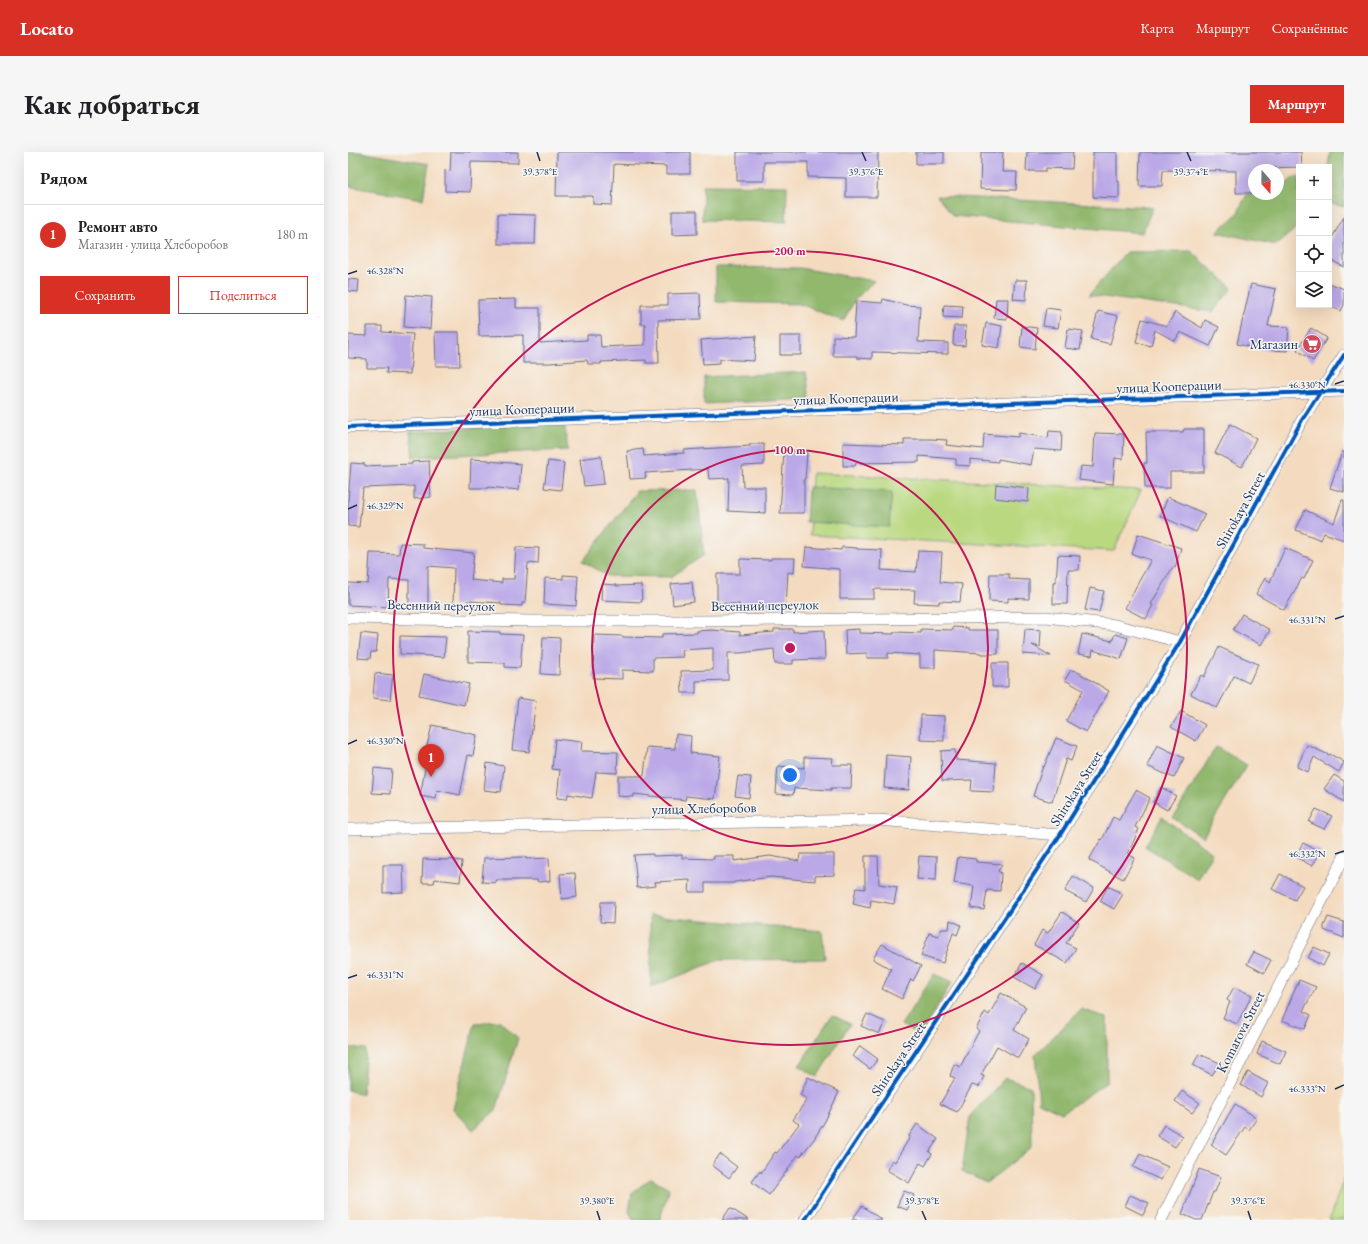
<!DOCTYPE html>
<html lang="ru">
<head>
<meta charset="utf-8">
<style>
	body { margin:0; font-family:"EB Garamond",serif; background:#f6f6f6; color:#202124 }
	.controls { position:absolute; right:12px; top:12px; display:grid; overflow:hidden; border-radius:0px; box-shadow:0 4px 16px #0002 }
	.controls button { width:36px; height:36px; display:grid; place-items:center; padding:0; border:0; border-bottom:1px solid #e0e0e0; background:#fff; color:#202124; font:20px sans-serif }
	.compass { position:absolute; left:900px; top:12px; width:36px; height:36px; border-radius:50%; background:#fff; box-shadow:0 4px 16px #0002; rotate:160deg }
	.you { position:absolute; left:442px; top:623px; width:14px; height:14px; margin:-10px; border:3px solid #fff; border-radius:50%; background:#1a73e8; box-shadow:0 0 0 6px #1a73e833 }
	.badge { display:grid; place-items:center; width:26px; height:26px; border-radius:50%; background:#d93025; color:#fff; font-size:13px; font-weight:700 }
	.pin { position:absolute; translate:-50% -33px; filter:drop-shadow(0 1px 2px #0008) }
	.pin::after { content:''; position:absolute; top:21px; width:14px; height:12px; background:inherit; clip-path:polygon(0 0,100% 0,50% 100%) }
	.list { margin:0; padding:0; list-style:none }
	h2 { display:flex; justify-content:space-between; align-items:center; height:52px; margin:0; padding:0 16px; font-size:17px }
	h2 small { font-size:13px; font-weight:400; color:#757577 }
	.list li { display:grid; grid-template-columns:26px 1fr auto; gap:12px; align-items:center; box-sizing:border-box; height:60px; padding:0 16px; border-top:1px solid #e0e0e0 }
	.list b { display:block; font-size:15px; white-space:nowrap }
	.list p { margin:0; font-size:13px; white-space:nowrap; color:#757577 }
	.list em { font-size:13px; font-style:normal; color:#757577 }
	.actions { display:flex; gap:8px; padding:12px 16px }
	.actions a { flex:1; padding:9px 0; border:1px solid #d93025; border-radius:0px; text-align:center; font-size:14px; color:#d93025 }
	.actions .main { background:#d93025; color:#fff }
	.icon { flex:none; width:22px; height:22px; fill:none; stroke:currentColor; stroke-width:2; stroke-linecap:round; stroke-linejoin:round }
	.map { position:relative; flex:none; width:996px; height:1068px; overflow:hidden; border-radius:0px }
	header { display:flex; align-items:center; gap:24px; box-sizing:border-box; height:56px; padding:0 20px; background:#d93025; color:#fff }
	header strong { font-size:19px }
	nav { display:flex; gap:22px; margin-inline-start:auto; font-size:14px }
	.intro { display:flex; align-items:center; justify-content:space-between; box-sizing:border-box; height:96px; padding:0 24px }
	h1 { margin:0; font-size:28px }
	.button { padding:10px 18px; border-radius:0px; background:#d93025; color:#fff; font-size:14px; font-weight:700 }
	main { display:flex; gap:24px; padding:0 24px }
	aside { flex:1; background:#fff; border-radius:0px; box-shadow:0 4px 16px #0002 }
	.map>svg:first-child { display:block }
	.green { fill:#b9d87f; stroke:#6a846e }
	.forest { fill:#92b86e; stroke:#567466 }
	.building { fill:#baa8e7 }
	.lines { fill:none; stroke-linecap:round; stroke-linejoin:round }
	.street-casing { stroke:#676b80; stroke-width:12 }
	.street { stroke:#fff; stroke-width:11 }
	.cycleway-casing { stroke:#f6f6f2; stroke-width:6 }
	.cycleway { stroke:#0057b8; stroke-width:4 }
	.ticks { fill:none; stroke:#1b2f5e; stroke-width:1.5 }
	.ring { fill:none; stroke:#c2185b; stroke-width:2 }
	.labels { text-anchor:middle; stroke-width:3; stroke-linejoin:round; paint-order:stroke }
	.poi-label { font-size:14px; fill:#1b2f5e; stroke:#f6f6f2; text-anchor:end }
	.street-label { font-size:14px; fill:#1b2f5e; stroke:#f6f6f2 }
	.ticks-label { font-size:10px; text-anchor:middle; fill:#1b2f5e; stroke:#f6f6f2; stroke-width:3; stroke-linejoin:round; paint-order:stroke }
	.centre { fill:#c2185b; stroke:#f6f6f2; stroke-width:2 }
	.ring-label { font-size:12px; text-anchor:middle; font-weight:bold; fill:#c2185b; stroke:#f6f6f2; stroke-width:3; stroke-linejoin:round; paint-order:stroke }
</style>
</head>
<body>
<header>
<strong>Locato</strong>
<nav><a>Карта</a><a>Маршрут</a><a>Сохранённые</a></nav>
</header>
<div class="intro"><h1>Как добраться</h1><a class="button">Маршрут</a></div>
<main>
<aside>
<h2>Рядом<small></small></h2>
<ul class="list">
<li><span class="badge">1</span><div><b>Ремонт авто</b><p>Магазин · улица Хлеборобов</p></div><em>180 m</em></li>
</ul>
<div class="actions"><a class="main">Сохранить</a><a>Поделиться</a></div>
</aside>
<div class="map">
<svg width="996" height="1068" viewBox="0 0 996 1068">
	<rect width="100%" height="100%" fill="#f6f6f2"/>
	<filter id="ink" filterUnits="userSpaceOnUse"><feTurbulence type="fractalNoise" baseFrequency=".025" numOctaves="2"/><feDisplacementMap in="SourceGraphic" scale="8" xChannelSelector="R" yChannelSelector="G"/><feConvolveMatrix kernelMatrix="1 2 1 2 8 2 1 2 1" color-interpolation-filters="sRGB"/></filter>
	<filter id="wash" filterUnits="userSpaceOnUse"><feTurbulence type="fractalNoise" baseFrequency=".012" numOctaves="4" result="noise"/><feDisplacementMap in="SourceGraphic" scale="16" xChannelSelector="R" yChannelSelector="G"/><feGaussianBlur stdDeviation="0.9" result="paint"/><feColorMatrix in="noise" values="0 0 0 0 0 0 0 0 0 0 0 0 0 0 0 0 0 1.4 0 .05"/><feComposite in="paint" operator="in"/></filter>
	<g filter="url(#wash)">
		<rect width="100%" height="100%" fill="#f4dbbf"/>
		<path class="green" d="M464 321 793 338 766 399 462 383Z
			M996 1026V1068H981Z"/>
		<path class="forest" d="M0 0H11L81 12 75 47 0 34Z
			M982 0H996V55L981 51 980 15Z
			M946 25H951V68L946 78 928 93 869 80 889 62 899 42H930V40Z
			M355 33 439 34 438 70 354 68Z
			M589 44 805 55 794 81 605 64Z
			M843 99 884 136 865 160 741 143 778 100Z
			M368 115 452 116 526 129 507 148 495 169 452 152 368 150Z
			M458 220 462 247 356 252V225Z
			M216 270 220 298 65 305 62 280Z
			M460 335 544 340 541 375 458 370Z
			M349 338 356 403 323 425 260 424 235 409 289 339Z
			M868 595 899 613 855 685 825 666Z
			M814 665 864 701 849 727 797 694Z
			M302 763 474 779 477 807 371 808 303 835Z
			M586 822 604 830 572 883 553 873Z
			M733 857 759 866V930L714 961 691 950 687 903Z
			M484 863 502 872 469 925 451 914Z
			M152 869 170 886 148 958 125 978 105 957 127 871Z
			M0 895 18 897 14 943 0 938Z
			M657 926 683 935 684 995 638 1031 614 1019 622 964Z
			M303 1026 321 1036 312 1067 309 1068H286L281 1060 284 1041Z"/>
		<g id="blocks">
			<path class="building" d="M103 0H170V11L123 10 122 40 97 39V18L102 19Z
				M209 0H342V22H318V14L266 12 264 53 245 52V44H208Z
				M389 0H530L529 45H498V26L460 25V10H416V29H389Z
				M568 0H596V12H568Z
				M633 0H655L654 20H669L668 38 632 37Z
				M679 0H725L724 17 698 16V19H678Z
				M745 0H769V29H771V46L745 45Z
				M792 0H953L954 15 913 16V18H906V41H888V19L815 18 814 34H791Z
				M324 59H349V82L324 83Z
				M150 62 188 63 187 92H150Z
				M996 65V115L981 107V91Z
				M0 127 11 128 10 140 0 139Z
				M667 128H679L678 148 665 147Z
				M981 131 996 137V153L993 159 981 154Z
				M903 132 928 137 920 174 941 175 939 199 911 197 889 192Z
				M352 141 353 167 310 168 311 211H298V208L253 210V212H240L239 208 202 211H175V183L131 184 130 148 168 147V156H192V191L239 188V183H252L253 195 297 193V172H293V153H320V142Z
				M58 143 84 145 82 177 56 175Z
				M535 147 558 153 572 154 570 190 600 191V202L524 200V207L509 206V204H485V184L506 185 508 149 534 151Z
				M648 147H660L659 167 646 166Z
				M596 153 615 154 614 166 595 165Z
				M698 156 713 158 710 176 695 174Z
				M750 159 770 164 762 192 743 187Z
				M827 160 854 176 857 168 871 175 862 194 832 180 827 189 807 178 803 194 788 190 794 167 819 174Z
				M638 171 654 174 651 196 634 193Z
				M19 174H34V180L65 182 62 222 38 221 39 216H19V207L0 206V183L19 184Z
				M606 174H618L617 194 605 193Z
				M674 174 689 176 687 197 672 195Z
				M963 176 979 186 965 209 949 198Z
				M720 177 735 179 732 198 717 196Z
				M87 180H111L112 214H88Z
				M408 184 406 209 372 207V211L355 212 353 188Z
				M432 184H453V203H432Z
				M882 272 908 286 894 315 867 301Z
				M836 277H856V320H822V336H797L796 311H799L798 280H835Z
				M701 279 714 280 713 299 686 297 683 313 650 307V310L622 307V314L608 313V307L571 304V310L508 311 507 314H495V291L556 293V287H583L599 288 598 293 635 297 636 282 670 285 671 281 700 286Z
				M747 281 776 282 775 307 767 306 765 332 731 328 733 314 745 315Z
				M402 292H416V313L394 314 395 335H417V361L380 359 381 326 361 327 360 317 297 321 298 326 282 327 279 299 295 297 296 304 336 301V298L402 294Z
				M436 299 459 301 457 327H456V361H432Z
				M994 300H996V340L982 336Z
				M253 304 256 332 236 334 232 307Z
				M123 307 141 308V309L173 312 171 338 140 335V336H122Z
				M81 309 83 345 66 347V334L15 336 11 375 0 374V349L3 311 17 312V314L64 312V310Z
				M200 309 216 311 213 338 196 336Z
				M648 332 681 336 680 350 647 346Z
				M820 345 857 362 848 380 812 364Z
				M994 348H996V388L976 381 973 388 948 378 957 358 986 371Z
				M790 382 833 396 827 416 825 415 803 452 805 453 798 467 777 456 791 429 803 408 784 402Z
				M52 391 75 392V396L126 401 123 428 154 431V427H166L168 395 191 396 190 412 180 411 177 451H174V454L153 453V451L119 449V453H105L106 416 80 414V455L61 456V428L41 427 40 455 0 453V431L20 432 22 401 51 402Z
				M458 395 493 398 494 395 509 396V397L534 398 533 418 568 420 570 399 594 400 592 430 614 432 612 450 591 449V452L566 451 567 438 526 437V447H492V417L456 414Z
				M937 396 965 408 956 427 954 426 936 458 908 442 917 426 922 430Z
				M710 403 732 404 731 418H720L719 452H705V430H708Z
				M423 406H447L446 421 440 420 438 455 414 454V455H391V452L369 451V422H392V407L423 408Z
				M642 422H661V427L681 428V447L660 446V450L641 449Z
				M215 423 230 424 228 454 196 452 197 426 215 427Z
				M344 430 346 450 325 453 323 432Z
				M254 432 268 433V434L293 433 294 450 253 448Z
				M742 436 756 439 751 460 737 458Z
				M894 462 922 478 913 493 885 478Z
				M605 475 620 476V478H650V502H633V501L587 498V516H572V503L540 501V506H519V501L498 502 497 478 511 477V481L546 482V480L573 481V477L605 478Z
				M426 477H445V480L476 478 477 507 445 508V512H427L426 497 392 501H380V528L348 529V541H334L333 519 365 518V496L334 498 335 505 305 506V519L274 518V527L245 526 246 483 275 484V485L314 486V482L349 481V479L363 478 392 480V483L426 480Z
				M677 477 693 478 692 495 684 493 703 504 675 502Z
				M120 479 152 480V482L175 483 172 516 157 515V511L120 510Z
				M13 481 30 483 28 500H23L22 507 10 506Z
				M734 482 764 489 767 482 780 486 773 507 745 498 744 504 730 502Z
				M52 484 98 485 96 505 52 502Z
				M195 485 212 486 211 523 193 522Z
				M871 495 910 512 901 531 886 524 869 556 843 542 853 523 856 525Z
				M644 511H660V535H644Z
				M723 518 728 519 761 539 738 580 718 569 735 538 717 528Z
				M27 521 45 523 42 548 25 546Z
				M76 522 121 532 116 553 71 543Z
				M170 546 188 549 181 600 164 598Z
				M833 559 857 573 848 589 823 575Z
				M573 563 596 564V589L572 588Z
				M84 573 129 583 125 604 120 603 112 643 89 638 88 647 72 644 81 595 79 594Z
				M328 582 343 584 342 601 372 604 367 647 338 644 337 648 286 642V645L270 644V624H296L299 595 327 597Z
				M708 586 729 594 723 609 718 607 704 650 685 644 695 614 696 615Z
				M207 587 234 590 233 599 270 600 269 621 248 620 244 646 220 642 219 647 209 646 212 618 204 617Z
				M809 593 836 606 826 626 799 614Z
				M959 593 981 603 982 602 996 610 991 620 966 605 960 620 949 615Z
				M607 598 608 608 648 611 646 640 623 639 624 628 594 629 593 599Z
				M538 603 563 605 561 638 536 636Z
				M456 605 485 606 484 613H504L503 636H483V638L446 636 445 643 428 642 430 614 456 616Z
				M139 611 156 614 153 640 136 638Z
				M26 616 44 618 42 642 24 641Z
				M986 623 996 629V650L976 637Z
				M390 624 403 625 401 646 387 644Z
				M813 635 828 644 819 658 805 650Z
				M788 638 802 646 787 675 791 677 780 702 787 706 775 727 741 708 753 687 754 688 765 665 771 668Z
				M968 657 984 664 976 677 961 670Z
				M955 691 973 700 964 714 947 704Z
				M305 702V704L334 703V706L366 707V704H386V709L422 704 451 709 452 702H486V723L467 724V729L423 725 386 730V731H357V740H341L342 728 307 730 308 734 289 736 286 703Z
				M517 704H530L531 732 549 735 546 752 523 748 522 756 505 752 508 736 517 737Z
				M571 704 589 705 588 728 569 727Z
				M178 705V707L201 706 202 729 190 730 189 728H148V731L134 730 136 706Z
				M610 705 628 707V710L654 712 650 719 653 721 652 739 639 738 636 758 623 756 626 734 606 731Z
				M75 707 100 708V707L114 709 112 730 87 727 86 731H74Z
				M35 713H55L56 740 35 741Z
				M227 721 229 745 214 747 212 722Z
				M932 722 955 734 947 748 924 737Z
				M725 724 746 736 738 750 717 739Z
				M760 734 775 742 766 757 752 749Z
				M253 750H266L265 771 252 770Z
				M714 760 731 771 718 791 728 796 719 811 686 793 694 778 700 781Z
				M980 765 996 770V786L976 778V774Z
				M602 768 613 773 609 783 605 781 595 811 573 804 581 781 590 784 594 777H601Z
				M534 792 573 814 565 829 563 827 554 847 534 837 543 817 525 807Z
				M966 795 981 802 975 814 960 806Z
				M906 800 923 808 916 821 899 812Z
				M674 811 695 823 687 837 666 825Z
				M951 828 968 835 955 859 963 863 957 877 934 868Z
				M886 835 904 843 889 872 875 866 882 850 879 848Z
				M653 841 678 855 666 878 681 887 670 906 649 894 633 923 636 924 631 935 624 933 609 960 592 952 607 926 602 924 606 912 612 915 631 879 628 877 637 860 641 863Z
				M519 862 537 870 531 882 513 874Z
				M914 889 938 899 932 912 909 902Z
				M512 894 530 907 522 917 505 904Z
				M851 902 872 911 864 923 845 913Z
				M900 920 920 931 913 945 893 933Z
				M460 925 491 940 477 969 466 987 452 1005 450 1003 421 1043 404 1030 412 1019 413 1021 427 1000 429 1001 451 972 445 968 459 947 452 943Z
				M834 939 852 951 844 961 827 949Z
				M887 952 909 966 901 978 897 975 878 1003 863 993Z
				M569 972 590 987 581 1000 584 1002 577 1014 572 1011 561 1031 539 1018 544 1008 547 1010 562 985 561 984Z
				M816 973 835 984 827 995 809 984Z
				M372 1002 389 1015 381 1026 364 1013Z
				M792 1002 820 1015 813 1028 785 1015Z
				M851 1017 873 1025 867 1040H865L854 1068H848L834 1062Z
				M556 1039 566 1043 559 1058 549 1054Z
				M782 1043 801 1051 795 1063 777 1054Z
				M514 1054 534 1068H504Z
				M382 1056 401 1068H374Z"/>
		</g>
	</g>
	<g filter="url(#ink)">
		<use href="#blocks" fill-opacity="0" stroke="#676b80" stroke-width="1"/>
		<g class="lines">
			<g class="street-casing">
				<path id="street" d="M0 275 996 239
					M0 466 182 469H354L698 465 767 473 832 490
					M0 677 530 668 712 683
					M457 1068 505 994 712 683 832 490 954 268 996 203
					M813 1068 996 705"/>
			</g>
			<use href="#street" class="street"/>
			<g class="cycleway-casing">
				<path id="cycleway" d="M0 275 996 239
					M457 1068 505 994 712 683 832 490 954 268 996 203"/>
			</g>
			<use href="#cycleway" class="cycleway"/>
		</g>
	</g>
	<path class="ticks" d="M189 0 192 9M514 0 518 9M839 0 843 9M0 122 9 119M987 232 996 229M0 357 9 353M987 467 996 464M0 592 9 588M987 702 996 699M0 826 9 823M987 937 996 933M249 1059 252 1068M574 1059 578 1068M900 1059 903 1068"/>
	<g class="ring">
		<circle cx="442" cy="496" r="198"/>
		<circle cx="442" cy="496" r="397"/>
	</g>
	<defs>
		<g id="supermarket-disc" transform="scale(1)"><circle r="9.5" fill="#d1495b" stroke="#f6f6f2"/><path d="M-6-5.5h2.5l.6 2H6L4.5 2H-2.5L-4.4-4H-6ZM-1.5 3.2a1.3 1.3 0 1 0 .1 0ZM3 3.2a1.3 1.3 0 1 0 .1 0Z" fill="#fff"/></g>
	</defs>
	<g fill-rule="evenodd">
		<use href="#supermarket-disc" x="964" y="192"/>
	</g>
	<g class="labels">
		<g class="poi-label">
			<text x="950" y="197">Магазин</text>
		</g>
		<g class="street-label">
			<text transform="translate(821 234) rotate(-2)" y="5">улица Кооперации</text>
			<text transform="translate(498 246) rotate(-2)" y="5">улица Кооперации</text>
			<text transform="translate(174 257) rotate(-2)" y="5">улица Кооперации</text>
			<text transform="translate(892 358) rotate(-61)" y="5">Shirokaya Street</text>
			<text transform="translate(93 453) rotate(1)" y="5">Весенний переулок</text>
			<text transform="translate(417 453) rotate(-1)" y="5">Весенний переулок</text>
			<text transform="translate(728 636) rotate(-58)" y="5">Shirokaya Street</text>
			<text transform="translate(356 656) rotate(-1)" y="5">улица Хлеборобов</text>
			<text transform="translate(892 880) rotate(-63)" y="5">Komarova Street</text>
			<text transform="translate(550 907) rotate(-56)" y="5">Shirokaya Street</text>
		</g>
	</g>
	<g class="ticks-label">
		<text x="192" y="23">39.378°E</text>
		<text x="843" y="23">39.374°E</text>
		<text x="518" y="23">39.376°E</text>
		<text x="37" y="122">46.328°N</text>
		<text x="959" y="236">46.330°N</text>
		<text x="37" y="357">46.329°N</text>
		<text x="959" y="471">46.331°N</text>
		<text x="37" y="592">46.330°N</text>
		<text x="959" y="705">46.332°N</text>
		<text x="37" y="826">46.331°N</text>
		<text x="959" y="940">46.333°N</text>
		<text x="249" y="1052">39.380°E</text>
		<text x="574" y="1052">39.378°E</text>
		<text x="900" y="1052">39.376°E</text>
	</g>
	<circle cx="442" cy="496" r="6" class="centre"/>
	<g class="ring-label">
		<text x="442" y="103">200 m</text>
		<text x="442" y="302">100 m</text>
	</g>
</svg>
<div class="controls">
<button>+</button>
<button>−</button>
<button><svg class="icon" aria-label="locate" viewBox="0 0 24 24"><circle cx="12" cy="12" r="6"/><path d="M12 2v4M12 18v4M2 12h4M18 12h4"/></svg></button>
<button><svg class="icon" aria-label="layers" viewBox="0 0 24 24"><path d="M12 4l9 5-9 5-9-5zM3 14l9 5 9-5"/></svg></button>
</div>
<svg class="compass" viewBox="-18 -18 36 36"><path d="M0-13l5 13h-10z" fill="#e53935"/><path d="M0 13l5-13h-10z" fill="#757577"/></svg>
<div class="you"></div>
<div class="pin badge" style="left:83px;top:625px">1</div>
</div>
</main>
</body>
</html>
